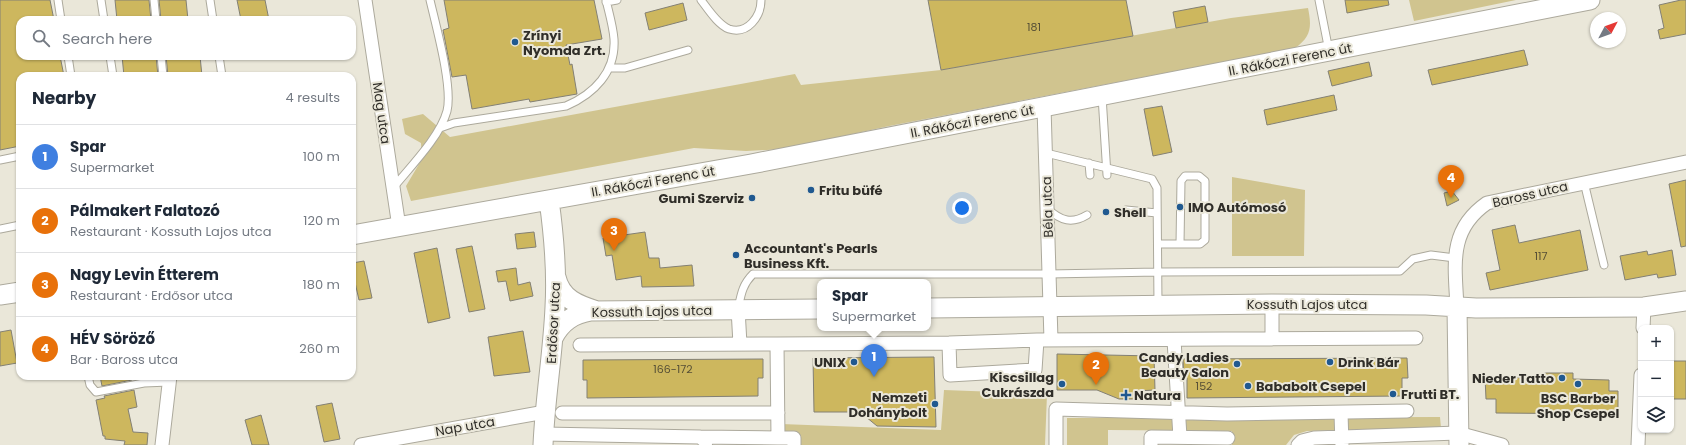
<!DOCTYPE html>
<html lang="en">
<head>
<meta charset="utf-8">
<style>
	body { margin:0; font-family:Poppins,sans-serif; background:#f6f6f7; color:#1f2937 }
	.controls { position:absolute; right:12px; bottom:12px; display:grid; overflow:hidden; border-radius:8px; box-shadow:0 1px 3px #0004 }
	.controls button { width:36px; height:36px; display:grid; place-items:center; padding:0; border:0; border-bottom:1px solid #e0e1e3; background:#fff; color:#1f2937; font:20px sans-serif }
	.compass { position:absolute; left:1590px; top:12px; width:36px; height:36px; border-radius:50%; background:#fff; box-shadow:0 1px 3px #0004; rotate:49deg }
	.you { position:absolute; left:962px; top:208px; width:14px; height:14px; margin:-10px; border:3px solid #fff; border-radius:50%; background:#1a73e8; box-shadow:0 0 0 6px #1a73e833 }
	.badge { display:grid; place-items:center; width:26px; height:26px; border-radius:50%; background:#205990; color:#fff; font-size:13px; font-weight:700 }
	.pin { position:absolute; translate:-50% -33px; filter:drop-shadow(0 1px 2px #0008) }
	.pin::after { content:''; position:absolute; top:21px; width:14px; height:12px; background:inherit; clip-path:polygon(0 0,100% 0,50% 100%) }
	.popup { position:absolute; left:817px; top:279px; width:114px; height:52px; box-sizing:border-box; display:grid; place-content:center; border-radius:8px; background:#fff; filter:drop-shadow(0 1px 3px #0005); font-size:13px; white-space:nowrap; color:#747a83 }
	.popup b { font-size:15px; color:#1f2937 }
	.popup::after { content:''; position:absolute; left:50%; top:100%; margin-left:-8px; border:8px solid transparent; border-top-color:#fff }
	.list { margin:0; padding:0; list-style:none }
	h2 { display:flex; justify-content:space-between; align-items:center; height:52px; margin:0; padding:0 16px; font-size:17px }
	h2 small { font-size:13px; font-weight:400; color:#747a83 }
	.list li { display:grid; grid-template-columns:26px 1fr auto; gap:12px; align-items:center; box-sizing:border-box; height:64px; padding:0 16px; border-top:1px solid #e0e1e3 }
	.list b { display:block; font-size:15px; white-space:nowrap }
	.list p { margin:0; font-size:13px; white-space:nowrap; color:#747a83 }
	.list em { font-size:13px; font-style:normal; color:#747a83 }
	.icon { flex:none; width:22px; height:22px; fill:none; stroke:currentColor; stroke-width:2; stroke-linecap:round; stroke-linejoin:round }
	.map { position:relative; flex:none; width:1686px; height:445px; overflow:hidden }
	.search { position:absolute; background:#fff; box-shadow:0 1px 3px #0004; left:16px; top:16px; width:340px; height:44px; display:flex; align-items:center; gap:10px; box-sizing:border-box; padding:0 14px; border-radius:12px; color:#747a83; font-size:15px }
	.panel { position:absolute; background:#fff; box-shadow:0 1px 3px #0004; left:16px; top:72px; width:340px; height:308px; border-radius:12px }
	.map>svg:first-child { display:block }
	.green { fill:#d0c48f }
	.building { fill:#cdb75e; stroke:#838074 }
	.lines { fill:none; stroke-linecap:round; stroke-linejoin:round }
	.lane-casing { stroke:#aca99c; stroke-width:9 }
	.street-casing { stroke:#aca99c; stroke-width:15 }
	.secondary-casing { stroke:#aca99c; stroke-width:21 }
	.lane { stroke:#fff; stroke-width:7 }
	.street { stroke:#fff; stroke-width:13 }
	.secondary { stroke:#fff; stroke-width:19 }
	.poi-dot { fill:#205990; stroke:#eae7d9; stroke-width:1.5 }
	.labels { text-anchor:middle; stroke-width:4; stroke-linejoin:round; paint-order:stroke }
	.number-label { font-size:11px; fill:#575036 }
	.poi-label { font-size:13px; font-weight:bold; fill:#302e29; stroke:#eae7d9; text-anchor:start }
	.street-label { font-size:13px; fill:#302e29; stroke:#eae7d9 }
</style>
</head>
<body>
<div class="map">
<svg width="1686" height="445" viewBox="0 0 1686 445">
	<rect width="100%" height="100%" fill="#eae7d9"/>
	<path class="green" d="M1409 0H1516L1414 21Z
		M1308 8C1312 27 1311 37 1295 48L889 126 785 149 746 151 694 148 411 201 406 186 422 159 421 143 405 134 402 119 423 114 450 137 795 74 801 85 941 70 1231 18Z
		M1232 177 1305 190 1304 256H1232Z
		M944 390 1047 394 1045 445H798L782 435 781 424 941 430Z
		M1440 417 1441 428 1307 431 1294 435 1286 445H1232V431L1108 430V445H1067V418Z"/>
	<path class="building" d="M0 0H50L54 20H20V56H60L64 76H20V146L0 150Z
		M115 0H149L151 20H117Z
		M159 0H186L188 20H161Z
		M237 0H265L269 20H241Z
		M444 0H594L602 39 566 45 570 65 572 64 577 94 530 102 529 99 472 109 466 75 452 77 443 30 449 28Z
		M928 0H1126L1133 36 941 70Z
		M1345 0H1388L1389 5 1347 13Z
		M1681 0H1686V34L1660 39 1658 30 1664 28 1659 5Z
		M683 3 687 20 649 30 645 13Z
		M1205 6 1208 22 1176 28 1173 12Z
		M1524 50 1528 65 1432 85 1428 70Z
		M122 56H156L158 76H124Z
		M166 56H200L202 76H168Z
		M1369 62 1372 76 1332 86 1328 71Z
		M1334 95 1337 110 1267 125 1264 110Z
		M1162 106 1172 152 1153 156 1144 109Z
		M1686 180V246L1681 247 1669 184Z
		M1452 191 1459 200 1447 206 1444 193Z
		M1515 225 1519 243 1580 230 1588 270 1490 290 1486 273 1500 270 1492 230Z
		M534 232 536 247 517 249 515 234Z
		M645 232 649 258H659L660 268 692 265 694 286 642 287 641 276 616 280 612 255 606 256 603 238Z
		M472 246 485 309 469 312 456 249Z
		M437 248 450 318 428 323 414 253Z
		M1672 250 1676 275 1658 278 1657 274 1625 280 1620 256 1647 251 1648 255Z
		M364 261 372 298 359 300 354 278 352 279V263Z
		M516 268 518 285 530 282 533 296 510 301 506 281 498 282 496 271Z
		M11 330 17 363 0 366V332Z
		M523 331 530 372 494 376 488 337Z
		M1057 354 1154 356 1155 390 1137 391 1136 399H1119L1097 390H1057Z
		M934 357 936 427 877 426 860 412H814L813 358Z
		M1407 358 1408 378H1402V396L1187 398V378H1184L1183 359Z
		M763 359V378H758V396L587 398V380H583V360Z
		M1671 361H1686V399H1671Z
		M1544 373H1573V379L1609 380V391H1618V414L1496 413V399H1486L1485 377 1536 378Z
		M100 376H131L132 380 102 386Z
		M134 390 137 407 128 409 133 432 148 433 147 445H124L125 441 105 439V436H103L96 400 105 398 104 396Z
		M332 403 340 439 324 442 316 406Z
		M261 415 269 445H252L245 420Z"/>
	<g class="lines">
		<g class="lane-casing">
			<path id="lane" d="M58 0 61 20
				M101 0 104 20
				M154 0 156 20
				M210 0 213 20
				M701 0C708 9 718 25 729 29 748 35 761 16 761 0
				M1319 0 1329 51
				M606 2 617 0
				M68 56 71 76
				M110 56 113 76
				M161 56 163 76
				M219 56 222 76
				M610 68H625L688 50
				M1102 96 1107 175
				M440 128 454 123 566 106C594 94 616 72 614 39 613 26 609 13 606 0
				M1046 153 1152 179 1157 188 1158 304
				M0 160 20 156
				M1089 163 1090 175
				M1584 182 1604 265
				M393 188C410 167 440 137 447 111 453 87 436 26 430 0
				M1048 209C1061 221 1072 224 1087 215
				M1126 210 1157 213
				M0 229 20 225
				M1158 244H1200L1205 240V181L1199 176H1185L1181 181 1180 244
				M738 309C741 295 742 285 753 274H1049L1158 272 1400 271 1413 259 1431 255 1455 258
				M88 376 90 385 96 392 144 383 169 382"/>
		</g>
		<g class="street-casing">
			<path id="street" d="M365 0 399 227
				M1044 107 1051 340
				M1457 307C1455 265 1448 230 1487 203L1686 162
				M738 309 740 344
				M1643 328 1644 307
				M1272 339V304
				M1174 340 1180 437
				M949 343 950 375 1035 370 1037 340
				M580 345 777 344 949 343 1037 340 1416 338
				M562 413H778
				M1341 413 1342 445
				M544 434 700 437 706 442
				M700 437 778 438 777 344
				M778 438H794V445
				M162 445 170 376
				M361 445 545 412
				M1056 445V409L1227 414 1407 411
				M1151 445V437L1228 438
				M1298 445 1302 441 1314 438 1458 433 1502 445
				M1638 445 1641 375"/>
		</g>
		<g class="secondary-casing">
			<path id="secondary" d="M352 235 751 164 1590 0
				M556 277C561 299 578 305 597 311
				M0 295 20 292
				M1457 307 1459 445
				M928 308 1272 304 1426 305 1476 308 1644 307 1686 301
				M553 338C561 322 573 314 591 311L820 309
				M543 445C545 399 553 353 555 307 557 272 554 236 549 200"/>
		</g>
		<use href="#lane" class="lane"/>
		<use href="#street" class="street"/>
		<use href="#secondary" class="secondary"/>
	</g>
	<g class="poi-dot">
		<circle cx="515" cy="42" r="4"/>
		<circle cx="811" cy="190" r="4"/>
		<circle cx="752" cy="198" r="4"/>
		<circle cx="1180" cy="207" r="4"/>
		<circle cx="1106" cy="212" r="4"/>
		<circle cx="736" cy="255" r="4"/>
		<circle cx="854" cy="362" r="4"/>
		<circle cx="1330" cy="362" r="4"/>
		<circle cx="1237" cy="364" r="4"/>
		<circle cx="1562" cy="378" r="4"/>
		<circle cx="1062" cy="384" r="4"/>
		<circle cx="1578" cy="384" r="4"/>
		<circle cx="1248" cy="386" r="4"/>
		<circle cx="1393" cy="394" r="4"/>
		<path d="M1124 389h4v4h4v4h-4v4h-4v-4h-4v-4h4z"/>
		<circle cx="935" cy="404" r="4"/>
	</g>
	<g class="labels">
		<g class="number-label">
			<text x="1034" y="31">181</text>
			<text x="1541" y="260">117</text>
			<text x="673" y="373">166-172</text>
			<text x="1204" y="390">152</text>
		</g>
		<g class="poi-label">
			<text x="523" y="40">Zrínyi<tspan x="523" dy="15">Nyomda Zrt.</tspan></text>
			<text x="819" y="195">Fritu büfé</text>
			<text x="744" y="203" text-anchor="end">Gumi Szerviz</text>
			<text x="1188" y="212">IMO Autómosó</text>
			<text x="1114" y="217">Shell</text>
			<text x="744" y="253">Accountant's Pearls<tspan x="744" dy="15">Business Kft.</tspan></text>
			<text x="1229" y="362" text-anchor="end">Candy Ladies<tspan x="1229" dy="15">Beauty Salon</tspan></text>
			<text x="846" y="367" text-anchor="end">UNIX</text>
			<text x="1338" y="367">Drink Bár</text>
			<text x="1054" y="382" text-anchor="end">Kiscsillag<tspan x="1054" dy="15">Cukrászda</tspan></text>
			<text x="1554" y="383" text-anchor="end">Nieder Tatto</text>
			<text x="1256" y="391">Bababolt Csepel</text>
			<text x="1401" y="399">Frutti BT.</text>
			<text x="1134" y="400">Natura</text>
			<text x="927" y="402" text-anchor="end">Nemzeti<tspan x="927" dy="15">Dohánybolt</tspan></text>
			<text x="1578" y="403" text-anchor="middle">BSC Barber<tspan x="1578" dy="15">Shop Csepel</tspan></text>
		</g>
		<g class="street-label">
			<text transform="translate(1290 59) rotate(-11)" y="5">II. Rákóczi Ferenc út</text>
			<text transform="translate(382 113) rotate(82)" y="5">Mag utca</text>
			<text transform="translate(972 121) rotate(-11)" y="5">II. Rákóczi Ferenc út</text>
			<text transform="translate(653 181) rotate(-10)" y="5">II. Rákóczi Ferenc út</text>
			<text transform="translate(1530 194) rotate(-13)" y="5">Baross utca</text>
			<text transform="translate(1047 207) rotate(-92)" y="5">Béla utca</text>
			<text x="1307" y="309">Kossuth Lajos utca</text>
			<text transform="translate(652 311) rotate(-1)" y="5">Kossuth Lajos utca</text>
			<text transform="translate(553 323) rotate(-87)" y="5">Erdősor utca</text>
			<text transform="translate(465 426) rotate(-10)" y="5">Nap utca</text>
		</g>
	</g>
</svg>
<div class="controls">
<button>+</button>
<button>−</button>
<button><svg class="icon" aria-label="layers" viewBox="0 0 24 24"><path d="M12 4l9 5-9 5-9-5zM3 14l9 5 9-5"/></svg></button>
</div>
<svg class="compass" viewBox="-18 -18 36 36"><path d="M0-13l5 13h-10z" fill="#e53935"/><path d="M0 13l5-13h-10z" fill="#747a83"/></svg>
<div class="you"></div>
<div class="pin badge" style="left:874px;top:377px;background:#3f7fe0">1</div>
<div class="popup"><b>Spar</b>Supermarket</div>
<div class="pin badge" style="left:1096px;top:385px;background:#e8710a">2</div>
<div class="pin badge" style="left:614px;top:251px;background:#e8710a">3</div>
<div class="pin badge" style="left:1451px;top:198px;background:#e8710a">4</div>
<div class="search"><svg class="icon" aria-label="search" viewBox="0 0 24 24"><circle cx="10" cy="10" r="6"/><path d="M15 15l6 6"/></svg>Search here</div>
<section class="panel">
<h2>Nearby<small>4 results</small></h2>
<ul class="list">
<li><span class="badge" style="background:#3f7fe0">1</span><div><b>Spar</b><p>Supermarket</p></div><em>100 m</em></li>
<li><span class="badge" style="background:#e8710a">2</span><div><b>Pálmakert Falatozó</b><p>Restaurant · Kossuth Lajos utca</p></div><em>120 m</em></li>
<li><span class="badge" style="background:#e8710a">3</span><div><b>Nagy Levin Étterem</b><p>Restaurant · Erdősor utca</p></div><em>180 m</em></li>
<li><span class="badge" style="background:#e8710a">4</span><div><b>HÉV Söröző</b><p>Bar · Baross utca</p></div><em>260 m</em></li>
</ul>
</section>
</div>
</body>
</html>
